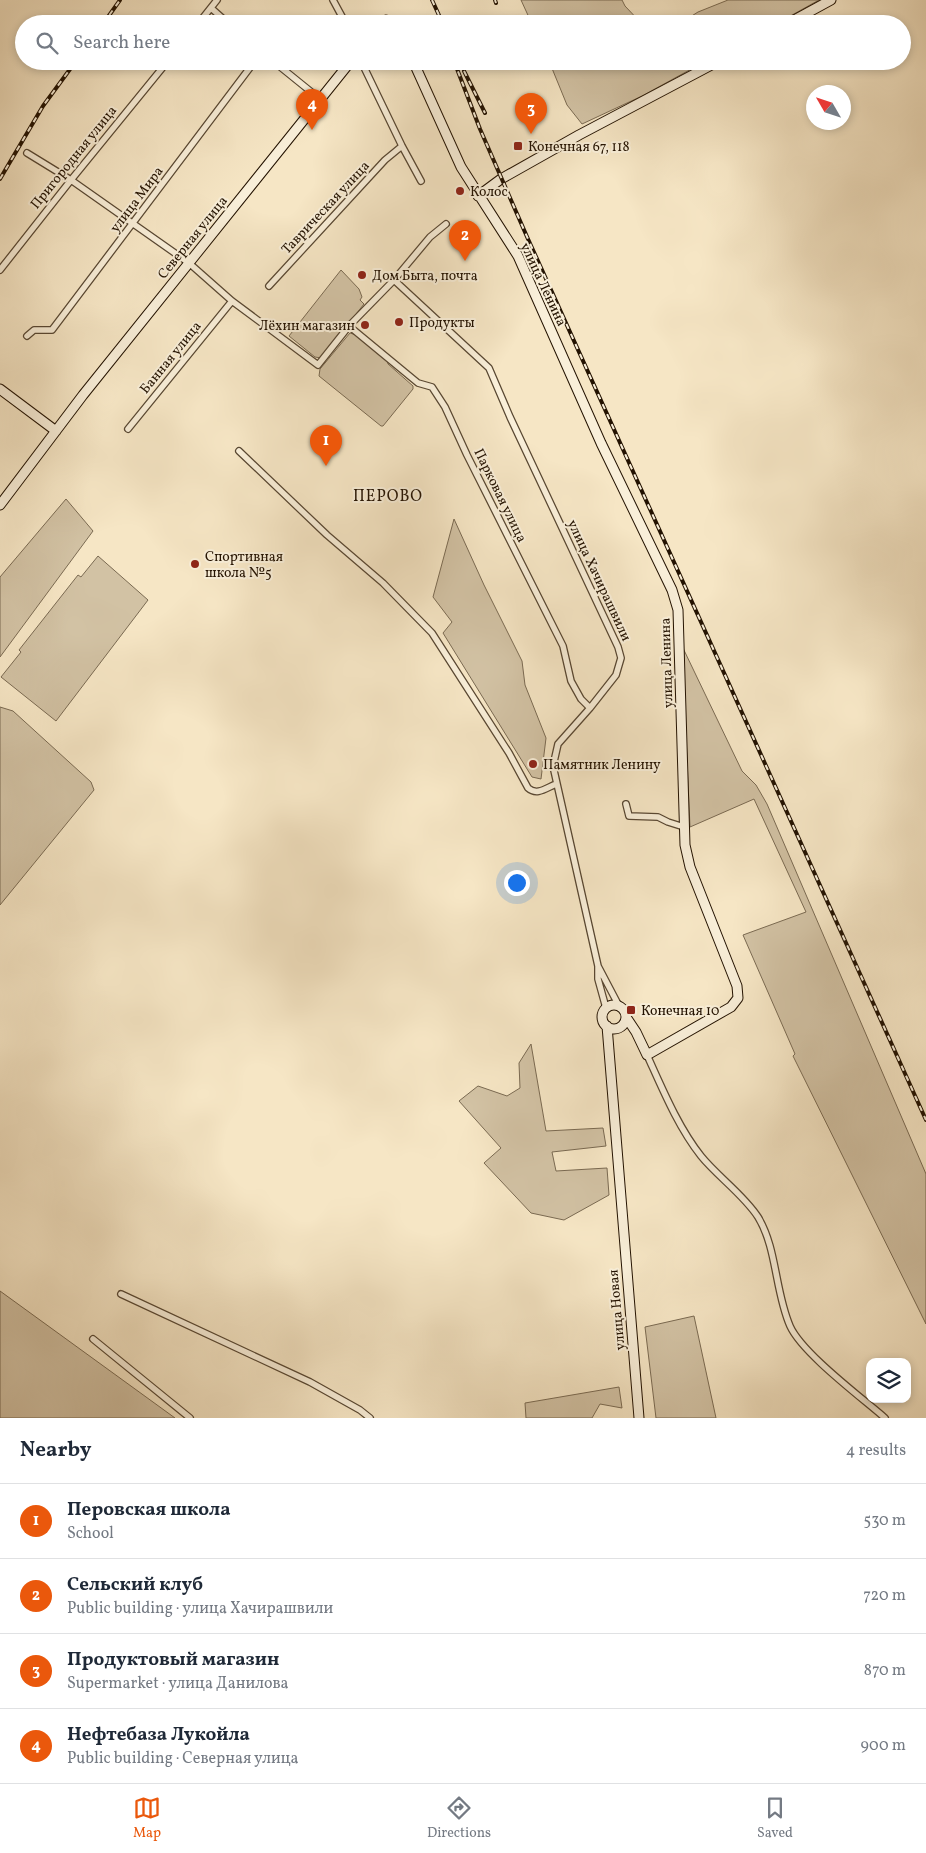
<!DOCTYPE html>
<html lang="en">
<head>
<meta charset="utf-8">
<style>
	body { margin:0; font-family:Vollkorn,serif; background:#f2f2f3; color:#1f2937 }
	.controls { position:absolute; right:15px; bottom:15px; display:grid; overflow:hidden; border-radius:10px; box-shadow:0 2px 8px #0003 }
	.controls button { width:45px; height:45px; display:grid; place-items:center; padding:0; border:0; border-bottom:1px solid #e0e1e3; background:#fff; color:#1f2937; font:25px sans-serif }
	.compass { position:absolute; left:806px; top:85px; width:45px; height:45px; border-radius:50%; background:#fff; box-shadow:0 2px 8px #0003; rotate:309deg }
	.you { position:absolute; left:516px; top:882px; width:18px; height:18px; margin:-12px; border:4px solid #fff; border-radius:50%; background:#1a73e8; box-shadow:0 0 0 8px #1a73e833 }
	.badge { display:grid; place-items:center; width:32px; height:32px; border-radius:50%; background:#ea580c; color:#fff; font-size:16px; font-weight:700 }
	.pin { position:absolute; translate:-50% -41px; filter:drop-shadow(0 1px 2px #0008) }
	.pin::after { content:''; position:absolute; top:26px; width:18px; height:15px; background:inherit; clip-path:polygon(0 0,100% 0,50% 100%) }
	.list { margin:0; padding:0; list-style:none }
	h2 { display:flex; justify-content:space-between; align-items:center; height:65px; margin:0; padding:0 20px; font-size:21px }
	h2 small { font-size:16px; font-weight:400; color:#747a83 }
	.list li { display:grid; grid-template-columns:32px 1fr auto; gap:15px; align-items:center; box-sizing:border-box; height:75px; padding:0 20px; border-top:1px solid #e0e1e3 }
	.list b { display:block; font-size:19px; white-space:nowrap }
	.list p { margin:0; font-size:16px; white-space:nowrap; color:#747a83 }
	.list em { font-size:16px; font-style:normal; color:#747a83 }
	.icon { flex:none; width:28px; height:28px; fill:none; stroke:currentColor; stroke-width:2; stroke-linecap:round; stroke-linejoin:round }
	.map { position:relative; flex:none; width:926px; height:1418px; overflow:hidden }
	.search { position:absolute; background:#fff; box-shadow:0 2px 8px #0003; left:15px; right:15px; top:15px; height:55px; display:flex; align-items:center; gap:12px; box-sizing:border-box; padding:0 18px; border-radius:28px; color:#747a83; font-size:19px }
	.sheet { height:365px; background:#fff }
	nav { display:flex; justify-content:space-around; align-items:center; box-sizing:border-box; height:70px; border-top:1px solid #e0e1e3; background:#fff; font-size:14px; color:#747a83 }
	nav a { display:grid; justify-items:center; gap:2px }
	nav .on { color:#ea580c }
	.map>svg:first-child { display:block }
	.green { fill:#d2c2a4; stroke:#7a6a52 }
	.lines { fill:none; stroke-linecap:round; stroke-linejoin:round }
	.street-casing { stroke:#584732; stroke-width:8 }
	.secondary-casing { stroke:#231201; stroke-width:11 }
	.street { stroke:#f9efd9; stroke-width:5.5 }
	.secondary { stroke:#f9efd9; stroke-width:9 }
	.rail-casing { stroke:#231201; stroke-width:4 }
	.rail { stroke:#f9efd9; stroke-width:2; stroke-dasharray:5.5; stroke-linecap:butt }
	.poi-dot { fill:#8f2418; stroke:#f9efd9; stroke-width:2 }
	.labels { text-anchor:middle; stroke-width:4; stroke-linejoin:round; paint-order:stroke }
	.poi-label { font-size:14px; fill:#231201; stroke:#f9efd9; text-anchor:start }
	.street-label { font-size:14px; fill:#231201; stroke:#f9efd9 }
	.quarter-label { font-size:16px; letter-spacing:1px; fill:#231201; stroke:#f9efd9 }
</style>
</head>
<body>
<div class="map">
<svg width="926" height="1418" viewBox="0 0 926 1418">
	<rect width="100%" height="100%" fill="#f6e6c5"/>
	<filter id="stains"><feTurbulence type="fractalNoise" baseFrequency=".004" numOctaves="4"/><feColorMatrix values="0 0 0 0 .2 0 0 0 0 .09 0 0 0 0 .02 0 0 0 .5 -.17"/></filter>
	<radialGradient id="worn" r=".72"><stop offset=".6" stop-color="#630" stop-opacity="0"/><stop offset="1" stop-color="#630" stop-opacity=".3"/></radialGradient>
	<path class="green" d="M521 0H622L625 6 642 24H532Z
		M728 0H819L776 24H679L698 12Z
		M549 61H706L642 96 582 124 567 105Z
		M341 270 359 289 362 297 360 300 364 304 321 358 315 357 289 336Z
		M350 333 356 335 387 360 388 364 413 386V389L383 426H381L319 376 320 369Z
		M66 499 93 531 0 657V577Z
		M454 519 484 585 522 661 525 685 546 738 541 779 532 777 443 633 452 622 433 597Z
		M98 556 148 600 56 721 1 677 21 652 19 650 78 575 81 577Z
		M682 646 742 771 756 785 767 804 926 1174V1324L793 1056 795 1054 743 935 806 912 754 799 690 827Z
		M0 707 13 711 91 782 94 790 0 905Z
		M531 1044 546 1131 603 1128 606 1146 552 1152 556 1171 607 1168 609 1195 564 1220 531 1213 484 1163 501 1148 459 1101 478 1086 507 1096 520 1088 519 1063Z
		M0 1291 175 1418H0Z
		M694 1316 716 1418H656L645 1327Z
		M619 1387 622 1408 600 1404 592 1418H526L525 1403Z"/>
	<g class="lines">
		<g class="street-casing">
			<path id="street" d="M333 0 346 24
				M211 8 229 24
				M198 24 217 0
				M273 61 320 99
				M361 61 402 146 421 181
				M27 153 71 180 189 263 232 301 318 365 349 326 394 280 430 237 446 224
				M0 270 71 180 168 61
				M394 280 489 368 510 417 618 647 621 658 616 675 590 708 558 744 553 766 598 966V979L606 1008
				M269 286 385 160 402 146
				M349 326 418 383 432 387 445 407 467 455 563 646 571 681 581 699 590 708
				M27 336 34 330H52L255 61
				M128 429 232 301
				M239 451 327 535 383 583 432 633 509 753 528 788C537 796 546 788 556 784
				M626 804 629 816 658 817 668 822 684 827
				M598 966 619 1006
				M647 1055C662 1088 678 1127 701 1156 717 1176 744 1195 758 1217 777 1248 775 1292 790 1326 802 1353 861 1397 885 1418
				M121 1294 310 1382 360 1410 370 1418
				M93 1339 190 1418"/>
		</g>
		<g class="secondary-casing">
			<path id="secondary" d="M382 24 386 20 394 24
				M787 24 831 0
				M413 61 461 167 518 256 601 443 672 590 678 610 685 845 690 867 737 986 738 998 731 1007 647 1055 636 1032 626 1017
				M478 196 501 179 579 135 719 61
				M0 389 56 431
				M0 505 83 395 351 61
				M602 1017a12 12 0 1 1 24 0a12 12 0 1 1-24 0Z
				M607 1026 639 1418"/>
		</g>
		<use href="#street" class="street"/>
		<use href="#secondary" class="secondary"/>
		<g class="rail-casing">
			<path id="rail" d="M432 0 443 24
				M495 0 496 3
				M103 24 120 0
				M454 61 480 129 528 239 926 1120
				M464 71 485 113
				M0 179 43 106 76 61"/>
		</g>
		<use href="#rail" class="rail"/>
	</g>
	<g class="poi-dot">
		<rect x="513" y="141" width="10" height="10" rx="2.5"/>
		<circle cx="460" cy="191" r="5"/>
		<circle cx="362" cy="275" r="5"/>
		<circle cx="399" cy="322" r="5"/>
		<circle cx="365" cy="325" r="5"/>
		<circle cx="195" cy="564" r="5"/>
		<circle cx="533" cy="764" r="5"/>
		<rect x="626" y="1005" width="10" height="10" rx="2.5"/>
	</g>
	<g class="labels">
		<g class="poi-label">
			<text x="528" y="151">Конечная 67, 118</text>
			<text x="470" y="196">Колос</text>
			<text x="372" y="280">Дом Быта, почта</text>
			<text x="409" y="327">Продукты</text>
			<text x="355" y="330" text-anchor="end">Лёхин магазин</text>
			<text x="205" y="561">Спортивная<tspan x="205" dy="16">школа №5</tspan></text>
			<text x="543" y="769">Памятник Ленину</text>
			<text x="641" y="1015">Конечная 10</text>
		</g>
		<g class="street-label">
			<text transform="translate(73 157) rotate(-51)" y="5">Пригородная улица</text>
			<text transform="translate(136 199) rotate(-53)" y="5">улица Мира</text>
			<text transform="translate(325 207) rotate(-47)" y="5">Таврическая улица</text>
			<text transform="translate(192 237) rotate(-51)" y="5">Северная улица</text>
			<text transform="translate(544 284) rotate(65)" y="5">улица Ленина</text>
			<text transform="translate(170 357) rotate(-51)" y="5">Банная улица</text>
			<text transform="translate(501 495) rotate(64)" y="5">Парковая улица</text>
			<text transform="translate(600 580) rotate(65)" y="5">улица Хачирашвили</text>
			<text transform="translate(666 663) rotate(-92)" y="5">улица Ленина</text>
			<text transform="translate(616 1310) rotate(-95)" y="5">улица Новая</text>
		</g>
		<g class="quarter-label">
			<text x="388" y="501">ПЕРОВО</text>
		</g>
	</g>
	<rect width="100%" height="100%" filter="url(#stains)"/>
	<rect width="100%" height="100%" fill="url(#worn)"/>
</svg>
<div class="controls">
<button><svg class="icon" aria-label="layers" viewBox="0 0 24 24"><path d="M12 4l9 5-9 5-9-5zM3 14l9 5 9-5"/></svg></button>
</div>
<svg class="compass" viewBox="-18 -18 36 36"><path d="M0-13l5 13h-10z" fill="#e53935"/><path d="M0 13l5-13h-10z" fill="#747a83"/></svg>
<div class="you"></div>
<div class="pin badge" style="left:326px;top:466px">1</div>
<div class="pin badge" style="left:465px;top:261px">2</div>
<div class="pin badge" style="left:531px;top:134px">3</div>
<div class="pin badge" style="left:312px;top:130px">4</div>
<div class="search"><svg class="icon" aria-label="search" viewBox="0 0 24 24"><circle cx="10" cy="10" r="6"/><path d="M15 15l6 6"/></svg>Search here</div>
</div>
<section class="sheet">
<h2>Nearby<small>4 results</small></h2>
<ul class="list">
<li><span class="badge">1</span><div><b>Перовская школа</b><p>School</p></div><em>530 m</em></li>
<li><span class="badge">2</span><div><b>Сельский клуб</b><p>Public building · улица Хачирашвили</p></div><em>720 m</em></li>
<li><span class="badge">3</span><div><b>Продуктовый магазин</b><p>Supermarket · улица Данилова</p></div><em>870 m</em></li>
<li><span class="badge">4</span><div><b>Нефтебаза Лукойла</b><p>Public building · Северная улица</p></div><em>900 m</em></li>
</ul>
</section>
<nav>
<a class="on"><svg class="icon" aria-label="map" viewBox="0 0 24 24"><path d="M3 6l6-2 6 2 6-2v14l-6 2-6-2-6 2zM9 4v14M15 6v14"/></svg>Map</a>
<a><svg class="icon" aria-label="directions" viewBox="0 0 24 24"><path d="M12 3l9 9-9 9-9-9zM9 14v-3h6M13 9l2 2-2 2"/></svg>Directions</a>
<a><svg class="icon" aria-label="saved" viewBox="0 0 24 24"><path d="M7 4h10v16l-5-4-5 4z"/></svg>Saved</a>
</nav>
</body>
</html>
